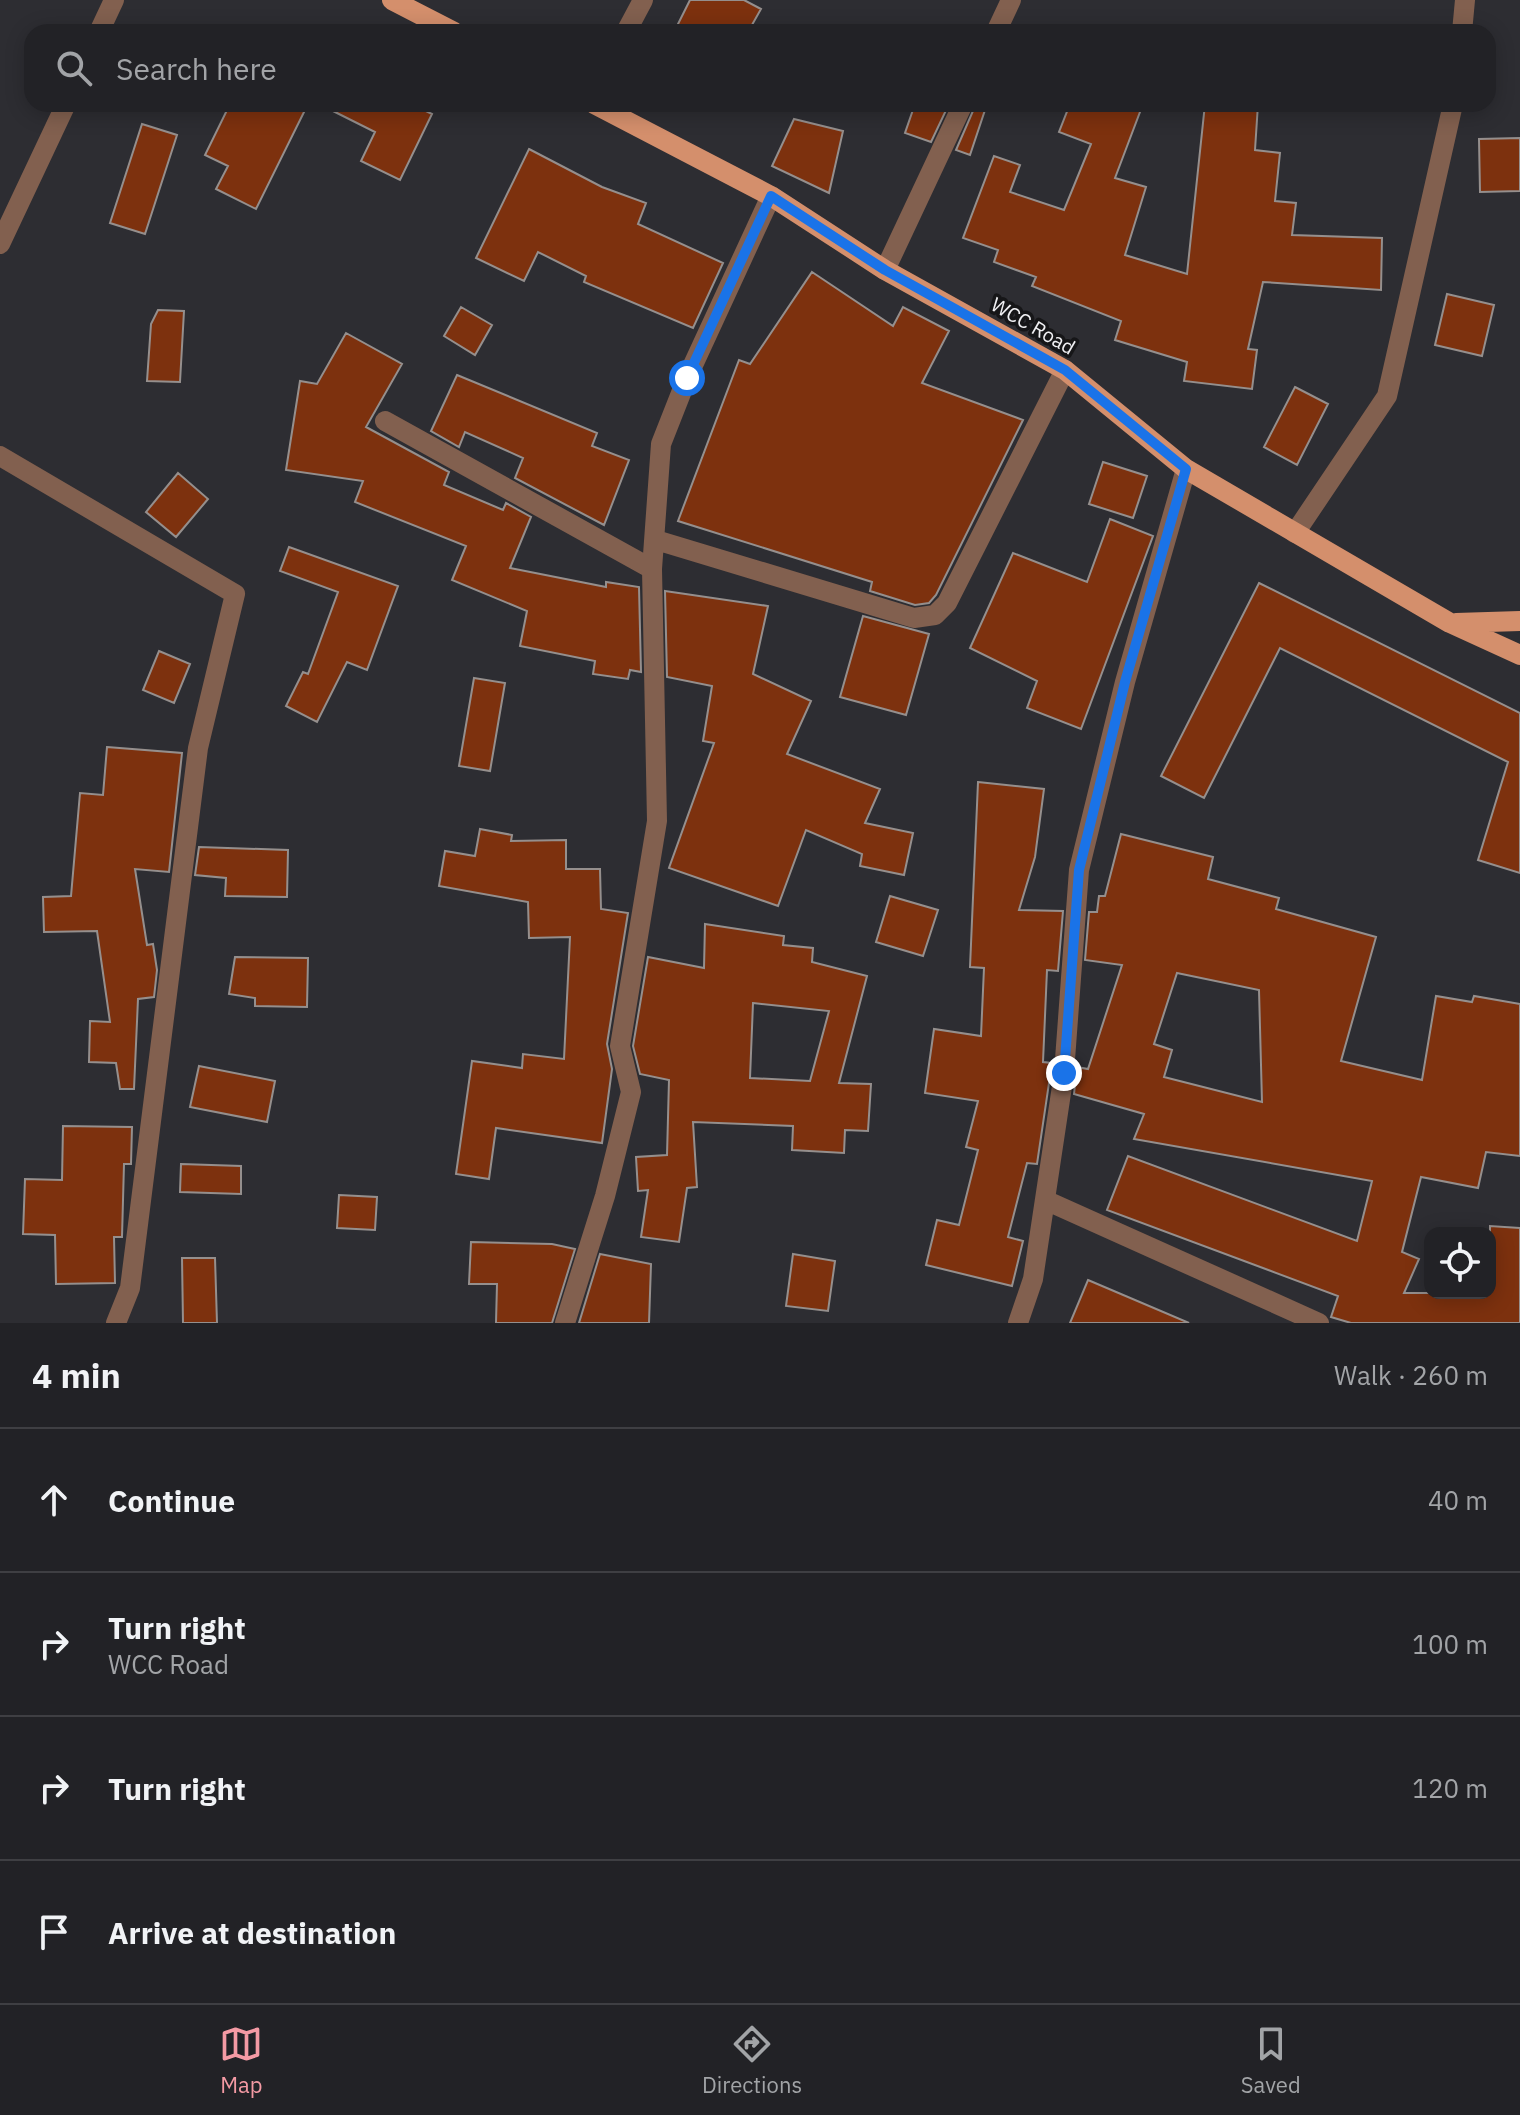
<!DOCTYPE html>
<html lang="en">
<head>
<meta charset="utf-8">
<style>
	body { margin:0; font-family:"IBM Plex Sans",sans-serif; background:#2a2a2e; color:#f1f3f6 }
	.controls { position:absolute; right:24px; bottom:24px; display:grid; overflow:hidden; border-radius:16px; box-shadow:0 4px 20px #0003 }
	.controls button { width:72px; height:72px; display:grid; place-items:center; padding:0; border:0; border-bottom:2px solid #3f3f43; background:#222226; color:#f1f3f6; font:40px sans-serif }
	.stop { position:absolute; width:24px; height:24px; margin:-18px; border:6px solid #1a73e8; border-radius:50%; background:#fff }
	.stop.end { background:#1a73e8; border-color:#fff; box-shadow:0 2px 8px #0008 }
	.list { margin:0; padding:0; list-style:none }
	h2 { display:flex; justify-content:space-between; align-items:center; height:104px; margin:0; padding:0 32px; font-size:34px }
	h2 small { font-size:26px; font-weight:400; color:#a2a4a7 }
	.list li { display:grid; grid-template-columns:52px 1fr auto; gap:24px; align-items:center; box-sizing:border-box; height:144px; padding:0 32px; border-top:2px solid #3f3f43 }
	.list b { display:block; font-size:30px; white-space:nowrap }
	.list p { margin:0; font-size:26px; white-space:nowrap; color:#a2a4a7 }
	.list em { font-size:26px; font-style:normal; color:#a2a4a7 }
	.icon { flex:none; width:44px; height:44px; fill:none; stroke:currentColor; stroke-width:2; stroke-linecap:round; stroke-linejoin:round }
	.map { position:relative; flex:none; width:1520px; height:1323px; overflow:hidden }
	.search { position:absolute; background:#222226; box-shadow:0 4px 20px #0003; left:24px; right:24px; top:24px; height:88px; display:flex; align-items:center; gap:20px; box-sizing:border-box; padding:0 28px; border-radius:24px; color:#a2a4a7; font-size:30px }
	.sheet { height:680px; background:#222226 }
	nav { display:flex; justify-content:space-around; align-items:center; box-sizing:border-box; height:112px; border-top:2px solid #3f3f43; background:#222226; font-size:22px; color:#a2a4a7 }
	nav a { display:grid; justify-items:center; gap:4px }
	nav .on { color:#f49aa4 }
	.map>svg:first-child { display:block }
	.building { fill:#7d310e; stroke:#958f8d; stroke-width:2; fill-rule:evenodd }
	.lines { fill:none; stroke-linecap:round; stroke-linejoin:round }
	.minor { stroke:#82604f; stroke-width:20 }
	.major { stroke:#d48f6c; stroke-width:20 }
	.route { stroke:#1a73e8; stroke-width:10 }
	.labels { text-anchor:middle; stroke-width:7; stroke-linejoin:round; paint-order:stroke }
	.street-label { font-size:20px; fill:#f0f0f3; stroke:#161618 }
</style>
</head>
<body>
<div class="map">
<svg width="1520" height="1323" viewBox="0 0 1520 1323">
	<rect width="100%" height="100%" fill="#2d2d32"/>
	<path class="building" d="M690 0H744L761 9 748 32H674Z
		M230 104H308L256 209 216 189 228 166 205 155Z
		M319 104H412L432 114 400 180 361 161 375 132Z
		M915 104H949L931 142 905 133Z
		M976 104H987L970 155 956 150Z
		M1070 104H1143L1115 178 1146 187 1125 255 1187 274 1205 104H1258L1255 150 1280 153 1275 201 1296 203 1292 235 1382 238 1381 290 1263 282 1248 349 1257 350 1252 389 1184 381 1187 362 1115 340 1121 321 1032 286 1036 277 994 262 998 250 963 238 994 156 1020 165 1010 192 1064 210 1091 144 1059 132Z
		M794 119 843 131 829 193 772 166Z
		M142 124 177 135 145 234 110 223Z
		M1520 138V191L1480 192 1479 139Z
		M529 149 602 187 646 203 638 224 723 263 693 328 584 282 586 276 538 252 524 281 476 258Z
		M812 272 893 326 903 307 949 331 922 383 1023 420 936 595 929 603 915 605 870 591 872 582 678 521 739 360 750 364Z
		M1447 294 1494 305 1482 356 1435 345Z
		M461 307 492 325 475 355 444 336Z
		M158 310 184 311 180 382 147 381 151 324Z
		M346 333 402 364 366 427 449 472 444 485 503 510 506 503 531 517 510 568 606 587V582L639 587 641 672 630 670 628 679 593 674 595 661 520 646 527 611 452 580 466 546 355 502 363 481 286 470 300 381 317 384Z
		M457 375 597 433 592 446 629 460 604 525 515 478 523 458 465 432 459 447 431 431Z
		M1295 387 1328 404 1297 465 1264 447Z
		M1103 462 1147 476 1133 518 1089 504Z
		M178 473 208 499 176 537 146 512Z
		M1110 519 1153 536 1081 729 1027 708 1037 681 970 648 1013 553 1087 582Z
		M289 547 398 586 367 670 347 662 317 722 286 706 303 672 308 674 338 592 280 571Z
		M1259 583 1520 713V873L1478 860 1508 762 1280 648 1204 798 1161 776Z
		M665 591 768 606 753 674 811 701 787 754 880 789 865 823 913 833 904 875 860 866 862 854 806 830 778 906 669 868 714 743 703 741 712 686 667 677Z
		M863 616 929 634 906 715 840 697Z
		M159 651 190 664 174 703 143 690Z
		M474 678 505 683 490 771 459 766Z
		M107 747 182 753 169 872 135 869 147 945 153 944 157 970 154 997 138 999 134 1089H120L116 1063 89 1062 90 1021 110 1022 97 931 44 932 43 897 71 896 80 793 103 795Z
		M978 782 1044 789 1035 857 1019 910 1063 911 1058 971 1047 970 1043 1062 1052 1063 1037 1164 1027 1163 1008 1237 1023 1241 1012 1286 926 1265 937 1220 959 1225 978 1150 966 1147 978 1101 925 1093 934 1029 981 1036 984 968 970 967Z
		M480 829 512 835 511 841 566 840V869H600L601 909 628 913 607 1044 612 1069 602 1143 496 1128 489 1179 456 1174 472 1061 522 1068 523 1054 564 1059 570 937 529 938 528 902 439 886 445 851 475 856Z
		M1121 834 1213 857 1208 879 1279 898 1276 909 1376 937 1341 1061 1422 1080 1436 996 1472 1002 1474 996 1520 1004V1156L1486 1152 1478 1188 1421 1177 1402 1252 1419 1259 1404 1293H1490V1226L1520 1228V1323H1351L1331 1317 1338 1296 1107 1210 1128 1156 1357 1241 1372 1181 1134 1139 1144 1114 1074 1094 1077 1067 1088 1069 1122 965 1085 960 1089 912H1097L1099 896H1105ZM1177 973 1259 990 1262 1102 1164 1077 1172 1050 1154 1044Z
		M199 847 288 850 287 897 225 896 226 878 195 875Z
		M890 896 938 910 923 956 876 942Z
		M705 924 784 936 783 945 813 948 812 962 867 976 839 1083 871 1084 868 1131 845 1130 844 1153 792 1150 793 1126 693 1122 697 1187 687 1188 679 1242 641 1237 648 1190 638 1191 636 1157 667 1155 669 1080 640 1074 633 1046 648 957 704 968ZM753 1003 829 1011 810 1081 750 1078Z
		M235 957 308 958 307 1007 255 1006V998L229 994Z
		M199 1066 275 1081 267 1122 190 1107Z
		M63 1126 132 1127 131 1164H124L122 1237H114L115 1283 56 1284 55 1235 23 1234 25 1179 62 1180Z
		M181 1164 241 1166V1194L180 1192Z
		M339 1195 377 1197 375 1230 337 1228Z
		M471 1242 552 1244 575 1249 552 1323H496L497 1284H469Z
		M600 1254 651 1264 649 1323H579Z
		M793 1254 835 1261 828 1311 786 1306Z
		M182 1258H215L217 1323H183Z
		M1088 1280 1189 1323H1070Z"/>
	<g class="lines">
		<path class="minor" d="M99 32 114 0
			M626 32 643 0
			M996 32 1011 0
			M1462 32 1465 0
			M0 244 66 104
			M885 270 963 104
			M385 421 652 569
			M0 456 235 594 198 748 130 1288 116 1323
			M1295 533 1387 396 1453 104
			M656 540 914 618 935 615 947 603 1065 370
			M1045 1200 1319 1323
			M565 1323 605 1196 631 1092 620 1046 657 821 652 569 661 444 687 378 771 196
			M1018 1323 1033 1279 1064 1073 1079 870 1125 682 1186 469"/>
		<path class="major" d="M392 0 454 32
			M594 104 771 196 885 270 1065 370 1186 469 1450 623 1520 655
			M1456 623 1520 621"/>
	</g>
	<g class="lines">
		<path class="route" d="M687 378 771 196 885 270 1065 370 1186 469 1125 682 1079 870 1064 1073"/>
	</g>
	<g class="labels">
		<g class="street-label">
			<text transform="translate(1033 326) rotate(30)" y="7">WCC Road</text>
		</g>
	</g>
</svg>
<div class="controls">
<button><svg class="icon" aria-label="locate" viewBox="0 0 24 24"><circle cx="12" cy="12" r="6"/><path d="M12 2v4M12 18v4M2 12h4M18 12h4"/></svg></button>
</div>
<div class="stop" style="left:687px;top:378px"></div>
<div class="stop end" style="left:1064px;top:1073px"></div>
<div class="search"><svg class="icon" aria-label="search" viewBox="0 0 24 24"><circle cx="10" cy="10" r="6"/><path d="M15 15l6 6"/></svg>Search here</div>
</div>
<section class="sheet">
<h2>4 min<small>Walk · 260 m</small></h2>
<ul class="list">
<li><svg class="icon" aria-label="ahead" viewBox="0 0 24 24"><path d="M12 20V5M6 11l6-6 6 6"/></svg><div><b>Continue</b></div><em>40 m</em></li>
<li><svg class="icon" aria-label="right" viewBox="0 0 24 24"><path d="M7 20v-9h11M14 6l5 5-5 5"/></svg><div><b>Turn right</b><p>WCC Road</p></div><em>100 m</em></li>
<li><svg class="icon" aria-label="right" viewBox="0 0 24 24"><path d="M7 20v-9h11M14 6l5 5-5 5"/></svg><div><b>Turn right</b></div><em>120 m</em></li>
<li><svg class="icon" aria-label="arrive" viewBox="0 0 24 24"><path d="M6 21V4h12l-3 4 3 4H6"/></svg><div><b>Arrive at destination</b></div></li>
</ul>
</section>
<nav>
<a class="on"><svg class="icon" aria-label="map" viewBox="0 0 24 24"><path d="M3 6l6-2 6 2 6-2v14l-6 2-6-2-6 2zM9 4v14M15 6v14"/></svg>Map</a>
<a><svg class="icon" aria-label="directions" viewBox="0 0 24 24"><path d="M12 3l9 9-9 9-9-9zM9 14v-3h6M13 9l2 2-2 2"/></svg>Directions</a>
<a><svg class="icon" aria-label="saved" viewBox="0 0 24 24"><path d="M7 4h10v16l-5-4-5 4z"/></svg>Saved</a>
</nav>
</body>
</html>
